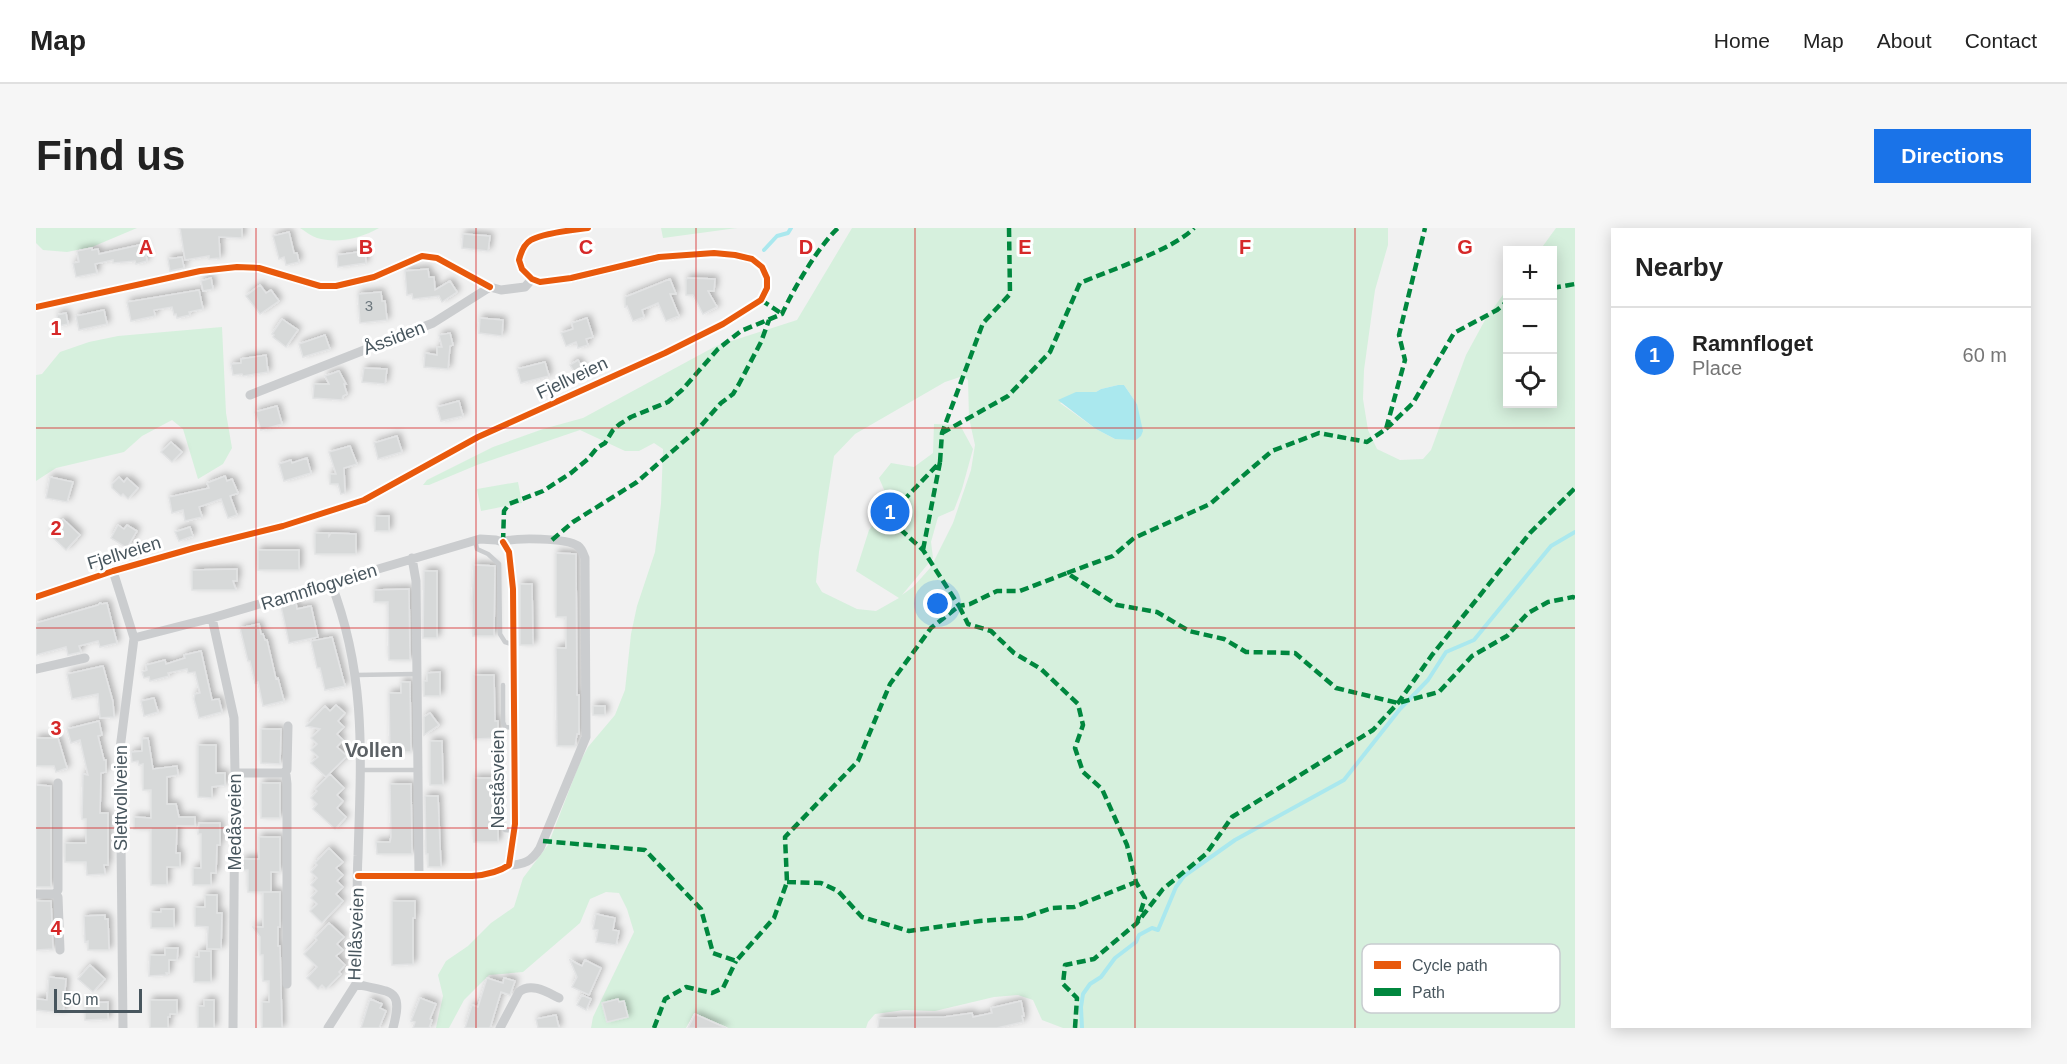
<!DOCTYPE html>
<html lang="en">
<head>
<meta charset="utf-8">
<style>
	body { margin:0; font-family:Arial,sans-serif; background:#f6f6f6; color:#222 }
	.controls { position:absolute; right:18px; top:18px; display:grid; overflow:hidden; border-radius:0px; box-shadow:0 3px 15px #0003 }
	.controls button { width:54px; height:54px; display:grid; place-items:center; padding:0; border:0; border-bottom:2px solid #e0e0e0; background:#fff; color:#222; font:30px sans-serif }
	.scale { position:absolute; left:18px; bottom:15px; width:88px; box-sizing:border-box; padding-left:6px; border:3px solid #48565e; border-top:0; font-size:16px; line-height:21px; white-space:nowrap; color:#48565e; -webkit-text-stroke:4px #fff; paint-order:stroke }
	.you { position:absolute; left:902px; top:376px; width:21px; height:21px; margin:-15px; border:4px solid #fff; border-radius:50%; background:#1a73e8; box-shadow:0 0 0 9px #1a73e833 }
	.badge { display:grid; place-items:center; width:39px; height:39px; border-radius:50%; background:#1a73e8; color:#fff; font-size:20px; font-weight:700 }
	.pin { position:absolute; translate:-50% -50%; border:3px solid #fff; box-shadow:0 2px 6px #0006 }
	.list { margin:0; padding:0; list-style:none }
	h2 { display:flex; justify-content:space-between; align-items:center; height:78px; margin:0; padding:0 24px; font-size:26px }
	h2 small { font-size:20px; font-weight:400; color:#767676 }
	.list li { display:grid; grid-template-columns:39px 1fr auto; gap:18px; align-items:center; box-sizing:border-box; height:96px; padding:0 24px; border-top:2px solid #e0e0e0 }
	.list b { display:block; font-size:22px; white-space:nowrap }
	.list p { margin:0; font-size:20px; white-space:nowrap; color:#767676 }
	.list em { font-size:20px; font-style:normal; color:#767676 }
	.icon { flex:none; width:33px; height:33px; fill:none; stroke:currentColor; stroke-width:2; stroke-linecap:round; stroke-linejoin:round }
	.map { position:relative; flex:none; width:1539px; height:800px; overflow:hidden; border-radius:0px }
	header { display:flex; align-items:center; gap:36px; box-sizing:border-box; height:84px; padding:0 30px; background:#fff; border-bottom:2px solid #e0e0e0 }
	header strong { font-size:28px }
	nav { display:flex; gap:33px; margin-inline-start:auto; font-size:21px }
	.intro { display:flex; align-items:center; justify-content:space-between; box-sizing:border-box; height:144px; padding:0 36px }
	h1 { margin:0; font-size:42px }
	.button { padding:15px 27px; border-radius:0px; background:#1a73e8; color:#fff; font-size:21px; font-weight:700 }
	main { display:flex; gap:36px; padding:0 36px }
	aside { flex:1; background:#fff; border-radius:0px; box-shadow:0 3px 15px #0003 }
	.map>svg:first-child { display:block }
	.green { fill:#d6f0dd; fill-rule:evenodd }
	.water { fill:#aae8ee }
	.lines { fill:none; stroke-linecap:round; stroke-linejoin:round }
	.stream { stroke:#aae8ee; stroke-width:4 }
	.building { fill:#d7d9d9; stroke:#e2e3e4; stroke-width:1.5; filter:url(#shadow) }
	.service { stroke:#cbcdcf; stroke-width:4.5 }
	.minor { stroke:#cbcdcf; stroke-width:9 }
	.quiet { stroke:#00873e; stroke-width:4.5; stroke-dasharray:9 4.5; stroke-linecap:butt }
	.cycleway-casing { stroke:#fff; stroke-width:10 }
	.cycleway { stroke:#e8590c; stroke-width:6 }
	.grid { fill:none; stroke:#d62828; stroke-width:1.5; stroke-opacity:0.55 }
	.labels { text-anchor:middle; stroke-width:6; stroke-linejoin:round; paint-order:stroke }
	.number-label { font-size:15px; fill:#6d787e }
	.street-label { font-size:18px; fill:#48565e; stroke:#fff }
	.neighbourhood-label { font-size:20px; font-weight:bold; fill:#5c6165; stroke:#fff }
	.key { fill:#fff; stroke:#c8cccf; stroke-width:1.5 }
	.key-label { font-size:16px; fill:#48565e }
	.grid-label { font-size:20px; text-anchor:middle; font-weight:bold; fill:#d62828; stroke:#fff; stroke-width:6; stroke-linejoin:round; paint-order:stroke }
</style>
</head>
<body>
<header>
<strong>Map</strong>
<nav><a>Home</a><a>Map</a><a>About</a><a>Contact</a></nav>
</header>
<div class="intro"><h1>Find us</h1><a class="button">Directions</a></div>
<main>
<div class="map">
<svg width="1539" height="800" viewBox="0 0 1539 800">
	<defs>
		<filter id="shadow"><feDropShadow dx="3" dy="-3" stdDeviation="3" flood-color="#0004"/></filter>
	</defs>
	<rect width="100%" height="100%" fill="#f1f1f1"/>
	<path class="green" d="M0 0H101L56 19 31 24 7 22 0 15Z
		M264 0H343C326 10 301 16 281 10 275 8 269 3 264 0Z
		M625 0H701L627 10Z
		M816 0H1352V17L1339 62 1328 142 1327 171 1332 202 1341 221 1364 232 1387 231 1395 222 1430 127 1449 92 1471 61 1472 176H1516V22H1504L1520 0H1539V800H1027L1006 792 997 772 982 767 958 769 899 783 868 782 839 786 832 794 830 800H693L658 785 650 800H555L557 789 598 704 591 681 583 665 570 664 554 671 544 695 487 744 453 747 428 772 413 800H400L407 768 402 747 410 733 432 718 455 695 478 679 487 650 512 617 544 534 552 519 579 487 589 462 595 406 601 378 619 324 625 276 627 221 618 215 603 223H589L544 202 441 237 393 257H387L391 252 457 219 507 201 547 190 680 118 761 92ZM927 148 932 152 933 190 939 217 935 242 917 295 895 339 877 359 866 367 897 330 895 314 902 289 918 282 926 261 937 221 924 197 898 196 897 225 878 239 855 235 843 250 853 273 844 288 833 302 820 343 863 370 840 383 821 381 786 364 780 354 783 324 798 228 819 206 909 154ZM1082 157H1088L1101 176 1079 211 1060 201 1024 175 1048 164H1060L1065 161Z
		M186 99 190 185 196 220 187 236 162 251 147 201 136 192 106 208 88 224 20 240 0 253V147L6 146 24 124 53 114 82 108Z
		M482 254 486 275 445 283 441 261Z"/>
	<path class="water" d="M1082 157H1088L1101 176 1107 203 1105 208 1100 212 1079 211 1060 201 1022 172 1040 164H1060L1065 161Z"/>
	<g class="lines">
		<path class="stream" d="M728 22 741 8 752 5 755 0
			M1046 800 1045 779 1047 766 1054 756 1065 749 1079 730 1100 714 1103 707 1116 700 1122 702 1140 659 1148 648 1199 612 1308 552 1364 481 1392 452 1410 424 1438 412 1515 318 1539 304"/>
	</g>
	<path class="building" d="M144 0H206V10L183 9 184 30 173 31V28L149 32Z
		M253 4 258 25H261L263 34 250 37 248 29 243 31 237 8Z
		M427 6 454 8 452 23 426 20Z
		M108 16 111 33 100 36 99 33 77 35V32L59 36 61 45 40 49 37 35 43 34 41 23 56 20V22L62 21 63 26Z
		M329 23 330 35 302 39 301 27Z
		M146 29 148 40 134 43 132 31Z
		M392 41 393 49H398L399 62 414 53 421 64 406 74 403 68 377 71 376 66 371 67 369 43Z
		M175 50 177 61 167 63 165 53Z
		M653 50 679 51 678 63H672L681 79 667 86 657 67H650V51Z
		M634 51 640 66H634L643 88 630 93 622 75 606 82 608 89 597 93 591 78 589 79V69Z
		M224 57 230 65 235 62 243 73 224 86 210 68Z
		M163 62 167 81 153 84 154 87 141 90 140 86 138 87 136 79 118 82 119 88 95 93 91 74Z
		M345 64 346 73H349L351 92 324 95 322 66Z
		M68 82 71 96 43 102 40 88Z
		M30 85 32 96 23 98 21 87Z
		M444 90 467 92 466 108 443 105Z
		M551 90 557 109 550 111 552 117 542 120 540 114 530 118 525 105 537 101 536 95Z
		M246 91 262 102 250 119 237 109 238 107 236 106Z
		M414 105 417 117 414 118 412 141 388 139 389 125 401 127V119H406L403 107Z
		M289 107 294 121 267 129 263 116Z
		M230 127 232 144 207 148 206 146 197 147 195 136 205 135V131Z
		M542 132 547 141 539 145 534 137Z
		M509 134 513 148 485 155 481 141Z
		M328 140 351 141 349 156 326 154Z
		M303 143 310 156H308L311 166 307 168 306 172 277 170 278 156H293L289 148Z
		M423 173 427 188 405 193 401 179Z
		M241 178 246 196 225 202 219 184Z
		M361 208 366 224 342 231 338 215Z
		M135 214 146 224 136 234 125 224Z
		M314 218 321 236 308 240 309 265 305 266 302 256H294V246H300L293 224Z
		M271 230 275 245 248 253 243 236 255 232 256 235Z
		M189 248 191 253 196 251 202 265 194 268 201 287 192 290 185 271 163 279 166 289 149 293 147 282 136 285 133 269 173 260 171 255Z
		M14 249 37 254 31 274 10 270Z
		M83 249 88 254 91 250 102 260 92 271 87 266 85 268 76 260V256Z
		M339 288H353V303H339Z
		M27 291 44 307 30 322 13 306Z
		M82 297 88 301 91 297 101 303 91 320 75 310Z
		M154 299 157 308 143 313 139 304Z
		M279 305H293V308L295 305 320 306V326H279Z
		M222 322H263V342H222Z
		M520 325 540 326 541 467H543V506H541L539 518H521L520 420H530V389H520Z
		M438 337 459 338 458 408H437L436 373Z
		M201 341V353H197L200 362H156V342Z
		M388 343H401V410H387Z
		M484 356H496L497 417H484Z
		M373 361 374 432H353L352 374H338V362Z
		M64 375 66 376 71 375 81 415 64 419 62 413 43 418 45 424 32 427 30 419 0 427V395L62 377Z
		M260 375 261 381 275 378 282 409 253 415 245 378Z
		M223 396 225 406H227L229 412H231L240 451 242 450 248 473 227 478 222 454 219 455 214 433H212L204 400Z
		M296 409 309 458 289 462 284 440H281L275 413Z
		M165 423 176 472 183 471 186 484 163 490 158 471 159 466 164 465 159 444 152 445 151 441 132 445 133 448 114 453 113 449 108 450 106 444 111 442 110 437 129 432 130 436 149 430 148 427Z
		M67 438 77 474 78 489 64 490 62 466 36 471 31 446Z
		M404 444V468H388V453H391V445Z
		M438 447H458L459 493H462V510L438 511Z
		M365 454H374L375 524H354L353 465H365Z
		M118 470 122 484 108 488 105 473Z
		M300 477 309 485 302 493 308 499 301 506 307 512 301 519 311 528 290 549 275 535 282 529 275 522 281 516 275 510 284 501 270 498 289 478 294 483Z
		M557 478H569V487H557Z
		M394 485 403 497 388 507V489Z
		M63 493 66 507 62 508 68 532H70V544L65 545 64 585H72V637H68L69 646 51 647 50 634H29V615H50V591H46L47 546 52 547 44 512 35 515 31 501Z
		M225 501H245L244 536 225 535Z
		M0 510H22L31 540 20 544 18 538H0Z
		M112 510 117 541 141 538 142 547 131 549V576H140L143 589H159V598H141L140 625H144V639H131V657H115V601H98V589L115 590V562H107V536L103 537 102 533 96 534 95 524 106 523V511Z
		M394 513H406L407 557H394Z
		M162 517H180V545H189V557L176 559V570L162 569Z
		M294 546 308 560 301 567 307 573 301 580 310 589 299 601 277 581 281 576 275 570 281 563 279 561Z
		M438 550H459V596L462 597V614H438Z
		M225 555H244V590H225Z
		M354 556H375L376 626H341L340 614H354L355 609Z
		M0 557 15 558V659H0Z
		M389 568H402L405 639H392V626H390Z
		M163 595H184V617H181L180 645H175V657H157V640H165V606H162Z
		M223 609H244V644H235V664H212V642H207V631H223Z
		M293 620 307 634 300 640 307 647 301 653 307 659 300 666 307 673 286 695 274 683 281 676 275 670 281 663 275 657 281 650 275 644 281 637 279 635Z
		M227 664H244V699H242V718H244L246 800H226V774H233V753H227V727H224V709L217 699H227Z
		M169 667H181V685H186L185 721H171L172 699 159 698V679H169Z
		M0 673H15L17 721 0 722Z
		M356 673H379V690H377V736L356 737Z
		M125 681H138V700H115V684H125Z
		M560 686 579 690 577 702 583 703 580 717 560 714 562 702 557 701Z
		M69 687V691H72L73 722H52V713L49 714 48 688Z
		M293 695 308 709 301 716 307 722 300 728 309 737 303 744 305 746 290 761 286 757 282 761 271 750 281 739 268 726 281 712 279 710Z
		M129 720H142L141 732H133V745H130L131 747 113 748 114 727H129Z
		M163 723H175V754H158V729H163Z
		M534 732 546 738 549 732 565 740 553 767 536 759 541 749Z
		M54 737 69 751 57 764 42 751Z
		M13 749 30 751 27 785 0 782V771L11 772Z
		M451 750 467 755 468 750 479 753 474 767 465 764 454 800H429L436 777 442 779Z
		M546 767 555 771 550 782 541 777Z
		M384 770 400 776 394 791 396 792 393 800H377L379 794 375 793Z
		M334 771 346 776 344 780 350 783 343 800H325Z
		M582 771 583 774 588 773 592 789 571 794 566 775Z
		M114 772H141V786H134V789H132V800H114Z
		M168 772H178V800H162V778H168Z
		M985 773 988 788H986L987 794 961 800H842L843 790 908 789 936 785 937 789 956 785 955 780Z
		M72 774V791L49 792V775Z
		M659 786 690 800H652Z
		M520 787 523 800H502L500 791Z"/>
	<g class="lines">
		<path class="service" d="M439 312 441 321 452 326 463 336 464 406 469 414 478 417
			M320 447 380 446
			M467 457V494L469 499 478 500
			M324 542H382
			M467 565V599L469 602 478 603"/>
		<path class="minor" d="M0 79 164 43 201 39 223 40 284 58H300L338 49 386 28 401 30 454 59
			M214 167 397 95 454 59 465 62 489 59 496 51
			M467 314C479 309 531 310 542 318 546 321 547 325 549 330L550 509 504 620C496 633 488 637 473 637
			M376 330 380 353 383 648
			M77 343 98 410 84 521 87 800
			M0 369 77 343 158 320 247 298 328 272 442 209 629 125 687 96 725 72 731 60V50L726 39 716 31 699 27 678 25 623 29 535 50 504 54 496 51 486 41 483 32C485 24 488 16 495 12 507 5 537 2 552 0
			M176 390 198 490 199 545 197 800
			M98 410 176 390 444 311 460 312 467 314
			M0 441 49 430
			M199 545H247L251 542 252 498
			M247 545 250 547 251 556V756
			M322 648H436C449 647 462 645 473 637L479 596 477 361 473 324 467 314
			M0 666H19L22 662V555
			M19 666 22 669 24 722
			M320 756C355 765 368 759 357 800
			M292 800 320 756 322 738C322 701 320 664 322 628 325 531 331 448 295 355
			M464 800 483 764C495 754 511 764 523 770"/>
		<path class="quiet" d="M973 0 974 66 947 95 906 205 904 234 866 274 849 296 863 300 887 322 923 378 934 376 961 363H984L1031 345 1081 377 1121 384 1153 403 1188 411 1210 424 1259 425 1300 460 1362 475 1403 464 1436 428 1471 408 1492 385 1512 374 1537 369 1539 370
			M1516 60 1539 56
			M725 72 746 86
			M1350 201 1377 175 1418 105 1461 82 1472 73
			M906 205 972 168 1014 124 1044 55C1072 43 1139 21 1158 0
			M516 312 537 294 601 254 662 201 685 175 697 166 703 156 725 114 733 92
			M467 314 468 283 473 276 507 263 535 245 552 231 561 220 569 215 577 202 584 196 595 189 632 174 646 162 682 121 705 103 746 86C758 60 782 19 802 0
			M887 322 904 234
			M1031 345 1077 328 1098 310 1174 276 1236 223 1283 205 1331 214 1350 201 1369 132 1363 107 1389 0
			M507 613 609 622 665 681 677 725 700 733 738 690 751 654 749 609 822 533 854 456 895 400 923 378 932 396 955 403 978 425 1005 441 1042 476 1047 497 1039 520 1047 544 1066 561 1091 617 1100 654 1109 670 1101 695
			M751 654 785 655 802 663 826 689 873 703 944 693 986 690 1016 680 1038 679 1100 654
			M618 800 629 771 650 759 676 765 687 760 700 733
			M1039 800 1041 770 1027 756 1029 737 1058 731 1101 695 1127 661 1170 626 1196 589 1337 502 1362 475 1396 427 1494 305 1539 260"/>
		<g class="cycleway-casing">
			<path id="cycleway" d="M0 79 164 43 201 39 223 40 284 58H300L338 49 386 28 401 30 454 59
				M0 369 77 343 158 320 247 298 328 272 442 209 629 125 687 96 725 72 731 60V50L726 39 716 31 699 27 678 25 623 29 535 50 504 54 496 51 486 41 483 32C485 24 488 16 495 12 507 5 537 2 552 0
				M322 648H436C449 647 462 645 473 637L479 596 477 361 473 324 467 314"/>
		</g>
		<use href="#cycleway" class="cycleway"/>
	</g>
	<path class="grid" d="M220 0V800M440 0V800M660 0V800M879 0V800M1099 0V800M1319 0V800M0 200H1539M0 400H1539M0 600H1539"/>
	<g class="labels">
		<g class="number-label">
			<text x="333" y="83">3</text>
		</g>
		<g class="street-label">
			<text transform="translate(358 110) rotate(-21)" y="6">Åssiden</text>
			<text transform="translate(536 150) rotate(-25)" y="6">Fjellveien</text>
			<text transform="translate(88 325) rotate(-17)" y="6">Fjellveien</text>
			<text transform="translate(283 359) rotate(-17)" y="6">Ramnflogveien</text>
			<text transform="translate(462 551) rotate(-90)" y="6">Neståsveien</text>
			<text transform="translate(85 570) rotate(-90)" y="6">Slettvollveien</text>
			<text transform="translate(199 594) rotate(-90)" y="6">Medåsveien</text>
			<text transform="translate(320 706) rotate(-88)" y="6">Hellåsveien</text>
		</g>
		<g class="neighbourhood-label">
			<text x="338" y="529">Vollen</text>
		</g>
	</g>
	<rect x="1326" y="716" width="198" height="69" rx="9" class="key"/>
	<rect x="1338" y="733" width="27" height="8" fill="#e8590c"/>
	<rect x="1338" y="760" width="27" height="8" fill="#00873e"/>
	<g class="key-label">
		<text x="1376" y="743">Cycle path</text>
		<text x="1376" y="770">Path</text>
	</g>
	<g class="grid-label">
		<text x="110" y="26">A</text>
		<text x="330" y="26">B</text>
		<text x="550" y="26">C</text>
		<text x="770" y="26">D</text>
		<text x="989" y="26">E</text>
		<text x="1209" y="26">F</text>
		<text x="1429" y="26">G</text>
		<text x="20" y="107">1</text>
		<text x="20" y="307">2</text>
		<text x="20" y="507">3</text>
		<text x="20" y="707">4</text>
	</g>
</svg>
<div class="controls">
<button>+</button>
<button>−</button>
<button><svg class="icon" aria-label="locate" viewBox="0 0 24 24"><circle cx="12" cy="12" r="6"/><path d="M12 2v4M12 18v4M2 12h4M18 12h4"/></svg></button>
</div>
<div class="scale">50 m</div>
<div class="you"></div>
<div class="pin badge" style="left:854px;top:284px">1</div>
</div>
<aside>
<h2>Nearby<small></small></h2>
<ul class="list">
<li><span class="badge">1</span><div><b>Ramnfloget</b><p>Place</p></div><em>60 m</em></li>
</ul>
</aside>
</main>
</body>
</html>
